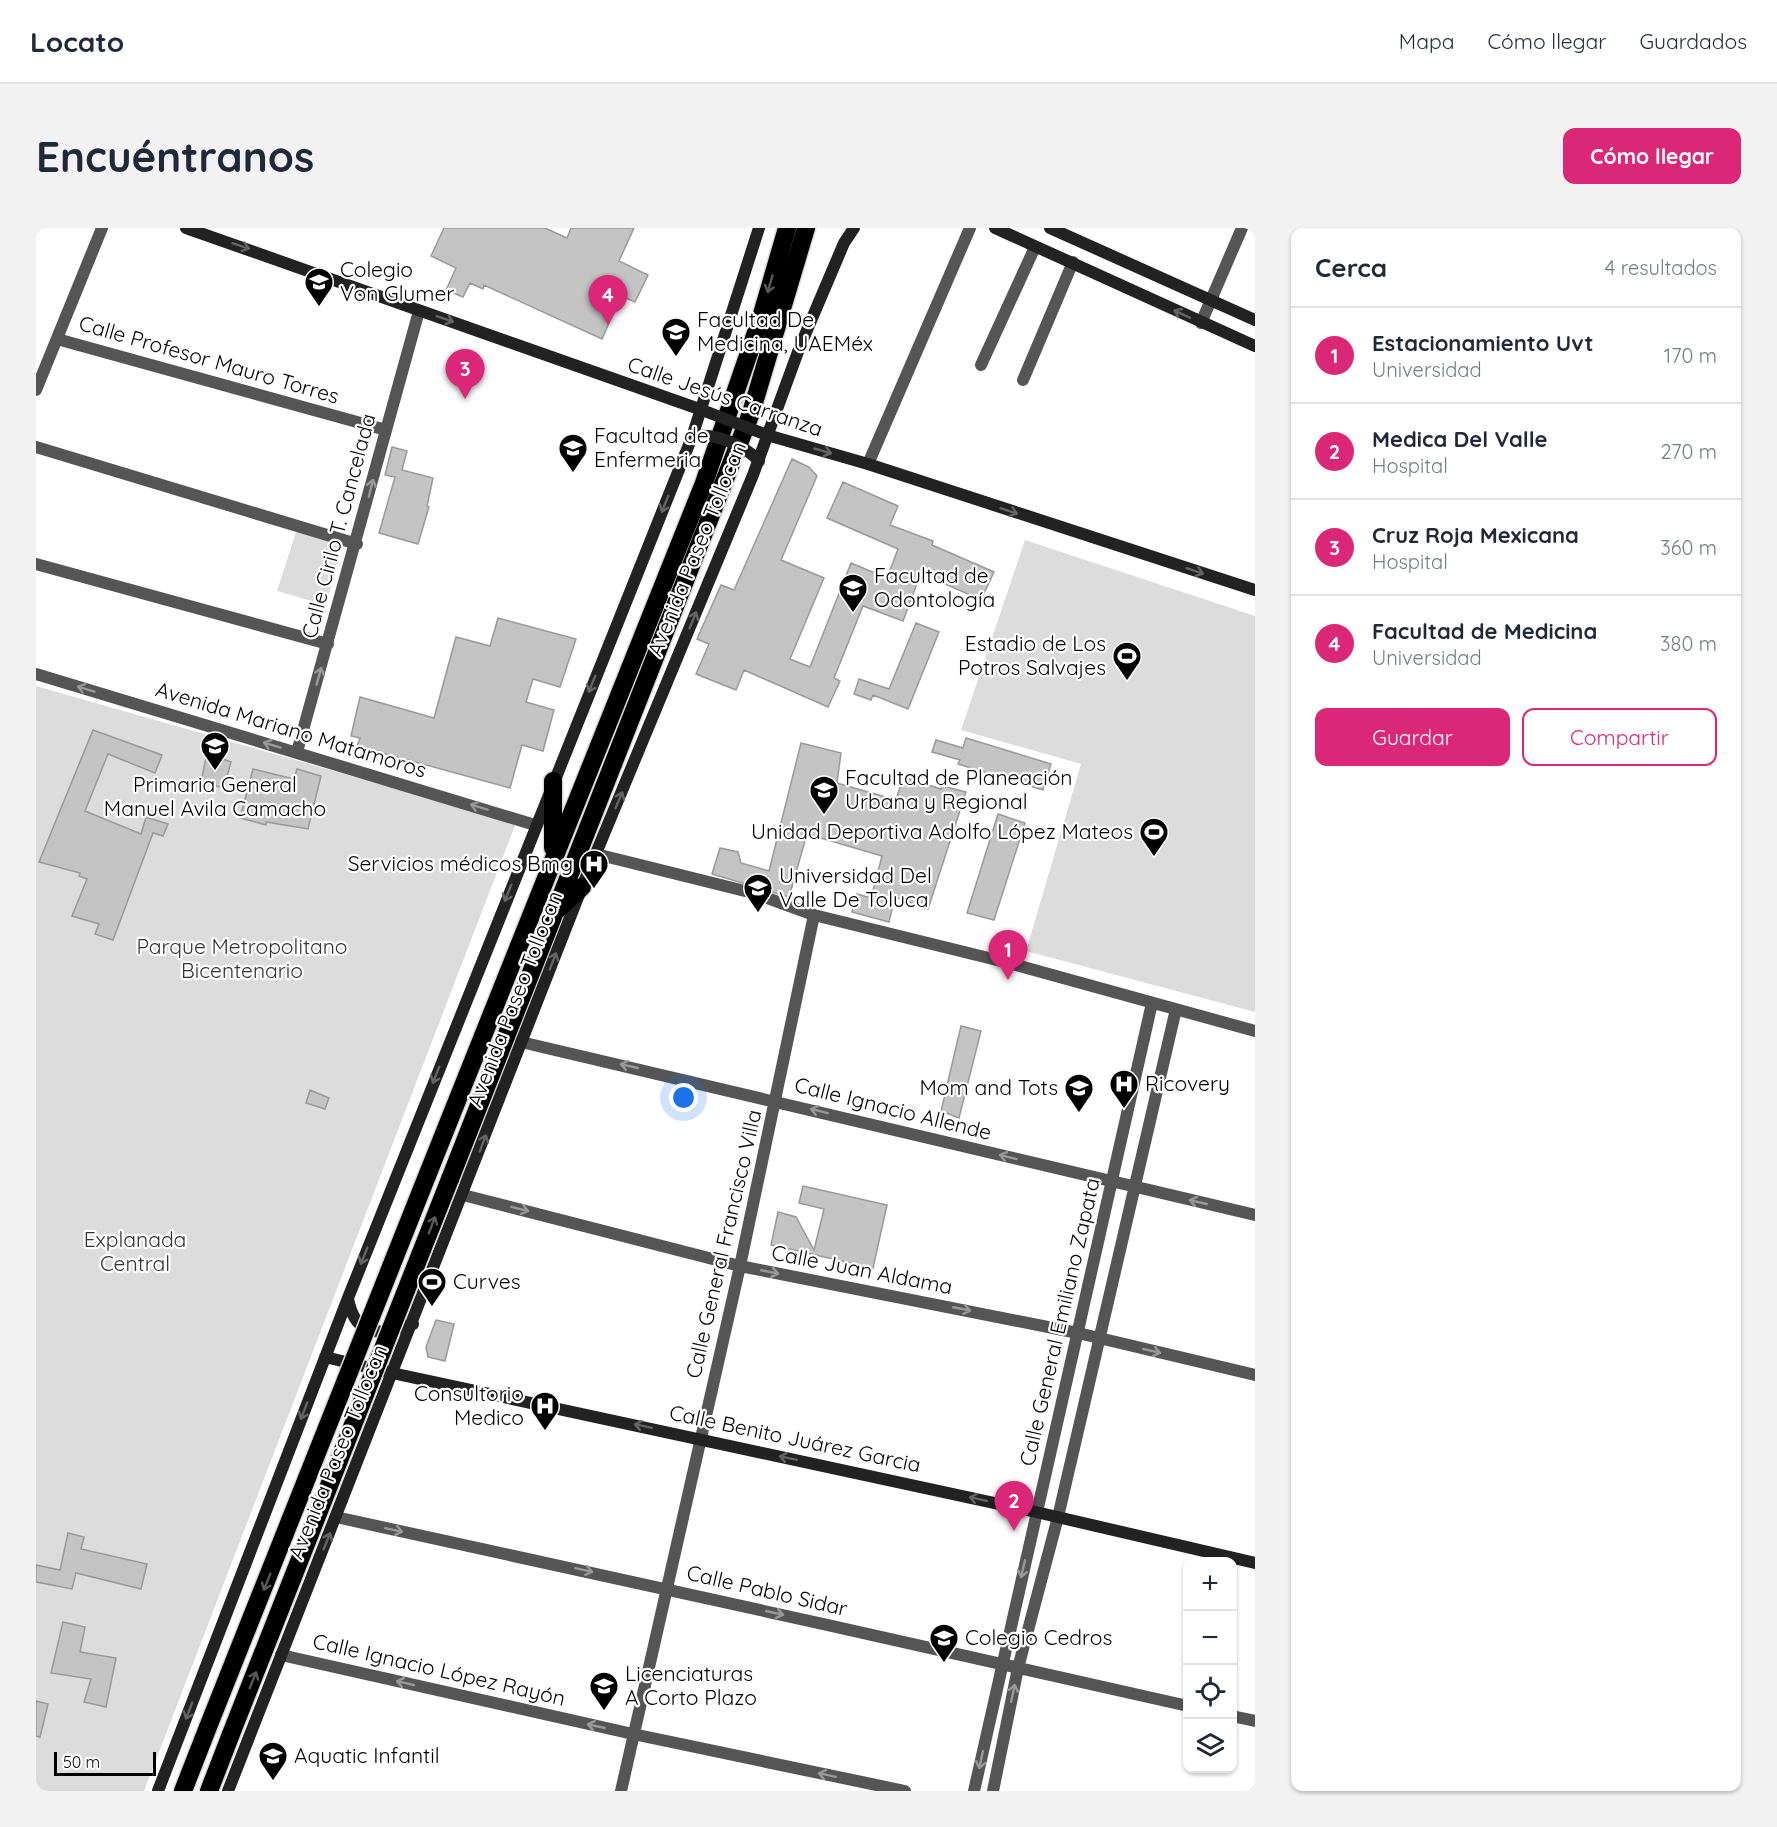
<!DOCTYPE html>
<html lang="es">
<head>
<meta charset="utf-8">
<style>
	body { margin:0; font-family:Quicksand,sans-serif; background:#f2f2f3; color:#1f2937 }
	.controls { position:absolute; right:18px; bottom:18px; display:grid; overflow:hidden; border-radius:12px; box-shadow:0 2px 4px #0004 }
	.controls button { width:54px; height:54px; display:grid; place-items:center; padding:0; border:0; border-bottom:2px solid #e0e1e3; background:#fff; color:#1f2937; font:30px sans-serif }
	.scale { position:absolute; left:18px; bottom:15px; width:102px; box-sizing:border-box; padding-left:6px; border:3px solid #000; border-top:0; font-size:16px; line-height:21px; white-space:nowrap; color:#000; -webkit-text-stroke:4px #fff; paint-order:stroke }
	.you { position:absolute; left:648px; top:870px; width:21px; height:21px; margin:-15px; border:4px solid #fff; border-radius:50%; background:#1a73e8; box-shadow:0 0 0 9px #1a73e833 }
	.badge { display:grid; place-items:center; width:39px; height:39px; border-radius:50%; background:#db2777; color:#fff; font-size:20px; font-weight:700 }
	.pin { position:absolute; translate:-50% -50px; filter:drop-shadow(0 2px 3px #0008) }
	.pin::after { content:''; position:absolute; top:32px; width:21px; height:18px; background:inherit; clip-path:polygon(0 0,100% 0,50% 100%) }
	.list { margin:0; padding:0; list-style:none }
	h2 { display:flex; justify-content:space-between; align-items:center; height:78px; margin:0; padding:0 24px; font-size:26px }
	h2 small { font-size:20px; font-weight:400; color:#747a83 }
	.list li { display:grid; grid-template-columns:39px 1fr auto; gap:18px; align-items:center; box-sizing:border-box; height:96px; padding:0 24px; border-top:2px solid #e0e1e3 }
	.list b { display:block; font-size:22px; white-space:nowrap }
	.list p { margin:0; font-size:20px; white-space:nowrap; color:#747a83 }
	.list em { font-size:20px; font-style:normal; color:#747a83 }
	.actions { display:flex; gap:12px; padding:18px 24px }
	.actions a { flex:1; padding:14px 0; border:2px solid #db2777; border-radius:12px; text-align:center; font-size:21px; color:#db2777 }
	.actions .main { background:#db2777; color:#fff }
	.icon { flex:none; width:33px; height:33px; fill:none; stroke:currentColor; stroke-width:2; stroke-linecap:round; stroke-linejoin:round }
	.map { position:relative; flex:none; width:1219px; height:1563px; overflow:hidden; border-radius:12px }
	header { display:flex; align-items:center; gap:36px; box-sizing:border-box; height:84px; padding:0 30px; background:#fff; border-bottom:2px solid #e0e1e3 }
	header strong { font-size:28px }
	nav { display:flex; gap:33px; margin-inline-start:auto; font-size:21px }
	.intro { display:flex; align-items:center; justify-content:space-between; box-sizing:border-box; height:144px; padding:0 36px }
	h1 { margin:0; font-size:42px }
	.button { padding:15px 27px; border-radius:12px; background:#db2777; color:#fff; font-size:21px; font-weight:700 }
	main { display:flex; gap:36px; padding:0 36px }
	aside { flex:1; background:#fff; border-radius:12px; box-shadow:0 2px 4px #0004 }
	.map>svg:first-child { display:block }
	.green { fill:#dcdcdc }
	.building { fill:#c4c4c4; stroke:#999; stroke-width:1.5 }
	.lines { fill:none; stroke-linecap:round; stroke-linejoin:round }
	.highway-casing { stroke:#dbdbdb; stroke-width:21 }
	.street { stroke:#555; stroke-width:12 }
	.secondary { stroke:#222; stroke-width:12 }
	.highway { stroke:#000; stroke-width:18 }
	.highway-bridge-casing { stroke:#dbdbdb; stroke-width:21; stroke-linecap:butt }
	.secondary-bridge { stroke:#222; stroke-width:12 }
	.highway-bridge { stroke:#000; stroke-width:18 }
	.oneway { stroke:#646464 }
	.oneway2 { stroke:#595959 }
	.oneway3 { stroke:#999 }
	.labels { text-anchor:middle; stroke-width:4.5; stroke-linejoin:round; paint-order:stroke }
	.poi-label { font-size:21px; fill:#000; stroke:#fff; text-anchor:start }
	.street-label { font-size:21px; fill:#000; stroke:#fff }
	.park-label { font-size:21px; fill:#333; stroke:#fff }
</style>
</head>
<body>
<header>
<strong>Locato</strong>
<nav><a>Mapa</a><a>Cómo llegar</a><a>Guardados</a></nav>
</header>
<div class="intro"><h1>Encuéntranos</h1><a class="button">Cómo llegar</a></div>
<main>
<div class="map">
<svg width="1219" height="1563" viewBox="0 0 1219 1563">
	<rect width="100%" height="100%" fill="#fff"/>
	<path class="green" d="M260 304 306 315 290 377 241 363Z
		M989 312 1219 388V784L990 723 1045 536 925 502Z
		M0 458 480 595 108 1563H0Z"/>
	<path class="building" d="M408 0H509L531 10 535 0H598L583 33 612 47 599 74 585 68 566 111 448 57 447 61 434 55 427 69 410 62 420 40 395 28Z
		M356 219 371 223 366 242 397 250 391 278 393 279 382 316 343 305 359 249 349 247Z
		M756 231 773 239 781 248 745 332 788 350 754 431 774 439 815 335 851 350 862 321 791 290 807 254 862 278 854 297 897 313 896 317 958 344 945 372 885 345 867 393 827 378 798 450 804 453 792 479 708 442 700 462 660 446 673 416 661 411 685 357 698 362Z
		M462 390 540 411 524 459 497 451 490 474 518 482 507 523 486 517 474 560 321 518 324 510 315 508 324 469 398 490 420 409 454 418Z
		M880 395 903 404 872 481 837 467 835 472 818 466 823 451 853 461Z
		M57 502 126 527 119 545 72 526 49 583 105 606 110 589 132 596 127 608 117 605 77 712 59 706 63 696 36 688 51 651 43 648 44 645 3 634Z
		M930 510 1015 536 1007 562 922 536 924 532 896 524 900 512 927 520Z
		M765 515 805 525 801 555 860 572 867 549 905 561 906 558 930 564 892 681 859 669 853 694 816 684 821 666 835 670 846 628 771 606 753 669 676 646 684 620 702 624 705 635 733 643Z
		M171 525 195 534 188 560 165 554Z
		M217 541 258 551 261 541 285 548 272 601 230 594V597L204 590Z
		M962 586 989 595 958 692 931 685Z
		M925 798 945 803 923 890 905 883Z
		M274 862 293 870 289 881 270 875Z
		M767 958 851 977 837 1040 735 1017 742 984 760 989 778 1022 788 981 763 975Z
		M400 1092 418 1096 409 1133 392 1129 390 1119Z
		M32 1305 48 1309 45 1321 111 1336 105 1361 40 1345 36 1361 0 1354V1337L24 1342Z
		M27 1394 49 1399 44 1424 80 1430 70 1479 48 1474 55 1451 15 1445Z
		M0 1473 12 1476 4 1509 0 1508Z"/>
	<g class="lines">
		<g class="highway-casing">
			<path id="highway" d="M517 553V620
				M520 683 546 659
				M391 948 668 255 724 93 751 0
				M414 951 715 185 770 0
				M147 1563 172 1499
				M173 1563 195 1506"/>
		</g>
		<path class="street" d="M1165 95 1206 0
			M21 111 350 202
			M945 137 999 19
			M987 152 1037 34
			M0 162 66 0
			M0 219 321 316
			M832 236 934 0
			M0 336 292 416
			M0 446 499 597
			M261 524 383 83
			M560 626 717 665 778 687 973 735 1219 803
			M485 814 1219 987
			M427 967 704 1038 1042 1105 1219 1147
			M300 1289C585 1350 868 1414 1152 1478
			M245 1427 597 1506 869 1563
			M1196 1488 1219 1493
			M585 1563 704 1038 778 687
			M938 1563 1116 775
			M957 1563 982 1440 1022 1289 1140 781"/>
		<path class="secondary" d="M150 0 666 182
			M959 0 1219 118
			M1014 0 1219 92
			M731 207 832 236 1219 362
			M312 1071C320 1111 345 1107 377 1096
			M289 1129 356 1145 1000 1284 1219 1335
			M122 1563 312 1070 656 209 723 0
			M192 1563 546 659 717 247 763 121 808 15 818 0"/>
		<use href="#highway" class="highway"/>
		<g class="highway-bridge-casing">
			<path id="highway-bridge" d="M172 1499 391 948
				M195 1506 414 951"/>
		</g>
		<path class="secondary-bridge" d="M666 182 731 207
			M656 209C678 204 708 217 723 233"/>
		<use href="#highway-bridge" class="highway-bridge"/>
	</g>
	<defs><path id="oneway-shaft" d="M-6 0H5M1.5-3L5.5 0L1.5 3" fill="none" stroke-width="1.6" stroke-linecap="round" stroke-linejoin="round" transform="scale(1.5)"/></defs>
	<g class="oneway">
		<use href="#oneway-shaft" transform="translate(205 18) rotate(18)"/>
		<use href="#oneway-shaft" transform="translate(1146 86) rotate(-155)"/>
		<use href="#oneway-shaft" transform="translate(409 91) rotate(19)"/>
		<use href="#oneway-shaft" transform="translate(787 223) rotate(16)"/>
		<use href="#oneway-shaft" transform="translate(629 276) rotate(112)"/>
		<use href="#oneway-shaft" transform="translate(973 283) rotate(18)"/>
		<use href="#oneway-shaft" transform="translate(1159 343) rotate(18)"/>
		<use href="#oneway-shaft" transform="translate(657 392) rotate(-67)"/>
		<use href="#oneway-shaft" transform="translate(556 456) rotate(112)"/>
		<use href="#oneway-shaft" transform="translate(583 572) rotate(-67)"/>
		<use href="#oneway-shaft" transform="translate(472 665) rotate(112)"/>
		<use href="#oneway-shaft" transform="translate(517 733) rotate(-69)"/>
		<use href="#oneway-shaft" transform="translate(400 847) rotate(112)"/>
		<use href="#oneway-shaft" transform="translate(447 915) rotate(-69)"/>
		<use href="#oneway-shaft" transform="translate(328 1028) rotate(112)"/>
		<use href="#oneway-shaft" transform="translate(268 1183) rotate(111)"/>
		<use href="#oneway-shaft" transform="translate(607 1198) rotate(-168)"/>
		<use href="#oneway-shaft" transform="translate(752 1230) rotate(-168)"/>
		<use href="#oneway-shaft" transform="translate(942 1271) rotate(-168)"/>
		<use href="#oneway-shaft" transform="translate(291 1313) rotate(-68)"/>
		<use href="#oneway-shaft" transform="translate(153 1483) rotate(111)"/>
	</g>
	<g class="oneway2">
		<use href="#oneway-shaft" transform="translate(734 56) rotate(106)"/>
		<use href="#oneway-shaft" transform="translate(396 997) rotate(-69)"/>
		<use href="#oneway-shaft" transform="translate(231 1354) rotate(112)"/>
		<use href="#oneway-shaft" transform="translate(217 1452) rotate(-68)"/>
	</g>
	<g class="oneway3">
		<use href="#oneway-shaft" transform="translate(335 260) rotate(-76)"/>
		<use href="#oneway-shaft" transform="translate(283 448) rotate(-74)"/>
		<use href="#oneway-shaft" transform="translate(50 461) rotate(-163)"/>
		<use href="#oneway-shaft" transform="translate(236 517) rotate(-163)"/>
		<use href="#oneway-shaft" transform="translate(443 579) rotate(-163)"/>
		<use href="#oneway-shaft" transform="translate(593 838) rotate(-167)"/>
		<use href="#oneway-shaft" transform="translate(783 883) rotate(-166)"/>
		<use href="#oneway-shaft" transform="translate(972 929) rotate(-166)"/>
		<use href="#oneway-shaft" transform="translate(1162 974) rotate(-167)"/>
		<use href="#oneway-shaft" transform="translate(484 981) rotate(14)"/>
		<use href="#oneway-shaft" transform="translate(734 1044) rotate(11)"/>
		<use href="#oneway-shaft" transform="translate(926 1081) rotate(11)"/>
		<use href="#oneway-shaft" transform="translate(1116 1123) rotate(13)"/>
		<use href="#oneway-shaft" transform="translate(358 1302) rotate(12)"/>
		<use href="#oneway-shaft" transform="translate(987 1341) rotate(103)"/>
		<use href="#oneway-shaft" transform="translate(548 1342) rotate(12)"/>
		<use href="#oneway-shaft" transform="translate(739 1385) rotate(13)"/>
		<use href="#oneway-shaft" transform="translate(369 1455) rotate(-167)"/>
		<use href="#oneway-shaft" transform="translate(977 1465) rotate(-78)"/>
		<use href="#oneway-shaft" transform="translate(560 1498) rotate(-167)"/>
		<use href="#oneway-shaft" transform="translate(945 1532) rotate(102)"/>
		<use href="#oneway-shaft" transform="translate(791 1547) rotate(-168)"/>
	</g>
	<defs>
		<g id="school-pin" transform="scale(1.5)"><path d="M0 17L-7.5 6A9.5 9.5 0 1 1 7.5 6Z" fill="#000" stroke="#fff"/><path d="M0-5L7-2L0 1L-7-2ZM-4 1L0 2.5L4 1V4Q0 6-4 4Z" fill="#fff"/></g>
		<g id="university-pin" transform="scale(1.5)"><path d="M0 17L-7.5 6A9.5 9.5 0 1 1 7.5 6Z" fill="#000" stroke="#fff"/><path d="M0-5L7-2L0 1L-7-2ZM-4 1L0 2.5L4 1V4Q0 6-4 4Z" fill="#fff"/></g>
		<g id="stadium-pin" transform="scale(1.5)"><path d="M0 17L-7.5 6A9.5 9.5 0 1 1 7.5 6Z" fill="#000" stroke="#fff"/><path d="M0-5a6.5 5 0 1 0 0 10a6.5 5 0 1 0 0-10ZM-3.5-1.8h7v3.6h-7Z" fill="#fff"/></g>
		<g id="hospital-pin" transform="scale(1.5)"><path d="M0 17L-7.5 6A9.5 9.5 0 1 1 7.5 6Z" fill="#000" stroke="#fff"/><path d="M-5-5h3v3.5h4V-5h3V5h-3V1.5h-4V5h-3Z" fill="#fff"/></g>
	</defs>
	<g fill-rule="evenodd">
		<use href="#school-pin" x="283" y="54"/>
		<use href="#university-pin" x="640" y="104"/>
		<use href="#university-pin" x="537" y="220"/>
		<use href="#university-pin" x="817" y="360"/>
		<use href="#stadium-pin" x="1091" y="428"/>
		<use href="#school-pin" x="179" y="518"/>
		<use href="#university-pin" x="788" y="562"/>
		<use href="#stadium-pin" x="1118" y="604"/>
		<use href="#hospital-pin" x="558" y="636"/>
		<use href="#university-pin" x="722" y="660"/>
		<use href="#hospital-pin" x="1088" y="856"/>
		<use href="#school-pin" x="1043" y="860"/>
		<use href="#stadium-pin" x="396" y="1054"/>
		<use href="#hospital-pin" x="509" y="1178"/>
		<use href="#school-pin" x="908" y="1410"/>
		<use href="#university-pin" x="568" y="1458"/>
		<use href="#school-pin" x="237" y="1528"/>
	</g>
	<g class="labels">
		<g class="poi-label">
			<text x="304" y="49">Colegio<tspan x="304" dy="24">Von Glumer</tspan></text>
			<text x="661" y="99">Facultad De<tspan x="661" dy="24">Medicina, UAEMéx</tspan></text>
			<text x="558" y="215">Facultad de<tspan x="558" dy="24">Enfermeria</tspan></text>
			<text x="838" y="355">Facultad de<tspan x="838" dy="24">Odontología</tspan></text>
			<text x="1070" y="423" text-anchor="end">Estadio de Los<tspan x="1070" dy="24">Potros Salvajes</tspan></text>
			<text x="809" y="557">Facultad de Planeación<tspan x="809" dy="24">Urbana y Regional</tspan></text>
			<text x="179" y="564" text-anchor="middle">Primaria General<tspan x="179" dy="24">Manuel Avila Camacho</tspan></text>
			<text x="1097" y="611" text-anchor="end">Unidad Deportiva Adolfo López Mateos</text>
			<text x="537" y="643" text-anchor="end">Servicios médicos Bmg</text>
			<text x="743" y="655">Universidad Del<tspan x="743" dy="24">Valle De Toluca</tspan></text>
			<text x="1109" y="863">Ricovery</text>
			<text x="1022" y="867" text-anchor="end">Mom and Tots</text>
			<text x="417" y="1061">Curves</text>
			<text x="488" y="1173" text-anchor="end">Consultorio<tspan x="488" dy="24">Medico</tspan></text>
			<text x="929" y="1417">Colegio Cedros</text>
			<text x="589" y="1453">Licenciaturas<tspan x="589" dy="24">A Corto Plazo</tspan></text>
			<text x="258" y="1535">Aquatic Infantil</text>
		</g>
		<g class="street-label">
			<text transform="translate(173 132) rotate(16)" y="7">Calle Profesor Mauro Torres</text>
			<text transform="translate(689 169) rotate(19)" y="7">Calle Jesús Carranza</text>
			<text transform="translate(303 298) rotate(-75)" y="7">Calle Cirilo T. Cancelada</text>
			<text transform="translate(661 321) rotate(-68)" y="7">Avenida Paseo Tollocan</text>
			<text transform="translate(255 502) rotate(17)" y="7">Avenida Mariano Matamoros</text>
			<text transform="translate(479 771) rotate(-69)" y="7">Avenida Paseo Tollocan</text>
			<text transform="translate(857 881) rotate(14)" y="7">Calle Ignacio Allende</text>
			<text transform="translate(688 1016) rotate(-77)" y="7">Calle General Francisco Villa</text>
			<text transform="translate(826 1042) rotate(11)" y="7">Calle Juan Aldama</text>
			<text transform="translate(1024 1094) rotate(-77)" y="7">Calle General Emiliano Zapata</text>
			<text transform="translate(759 1211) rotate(12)" y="7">Calle Benito Juárez Garcia</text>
			<text transform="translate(302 1224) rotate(-68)" y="7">Avenida Paseo Tollocan</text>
			<text transform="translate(731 1363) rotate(13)" y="7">Calle Pablo Sidar</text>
			<text transform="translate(403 1442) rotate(13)" y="7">Calle Ignacio López Rayón</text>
		</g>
		<g class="park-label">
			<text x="206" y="726">Parque Metropolitano<tspan x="206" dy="24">Bicentenario</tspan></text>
			<text x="99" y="1019">Explanada<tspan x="99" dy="24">Central</tspan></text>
		</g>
	</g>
</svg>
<div class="controls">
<button>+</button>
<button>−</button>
<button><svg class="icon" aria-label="locate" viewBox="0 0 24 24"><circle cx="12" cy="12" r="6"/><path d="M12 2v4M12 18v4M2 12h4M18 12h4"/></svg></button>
<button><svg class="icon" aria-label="layers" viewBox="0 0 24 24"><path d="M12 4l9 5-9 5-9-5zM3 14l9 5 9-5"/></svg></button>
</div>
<div class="scale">50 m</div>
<div class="you"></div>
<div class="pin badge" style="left:972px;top:752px">1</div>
<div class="pin badge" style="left:978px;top:1303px">2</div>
<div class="pin badge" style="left:429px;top:171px">3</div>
<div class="pin badge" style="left:572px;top:97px">4</div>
</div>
<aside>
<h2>Cerca<small>4 resultados</small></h2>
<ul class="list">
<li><span class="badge">1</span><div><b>Estacionamiento Uvt</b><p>Universidad</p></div><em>170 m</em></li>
<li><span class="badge">2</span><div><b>Medica Del Valle</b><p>Hospital</p></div><em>270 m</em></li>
<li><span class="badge">3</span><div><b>Cruz Roja Mexicana</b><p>Hospital</p></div><em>360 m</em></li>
<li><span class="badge">4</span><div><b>Facultad de Medicina</b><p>Universidad</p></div><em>380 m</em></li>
</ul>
<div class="actions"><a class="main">Guardar</a><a>Compartir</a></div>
</aside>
</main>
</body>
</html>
